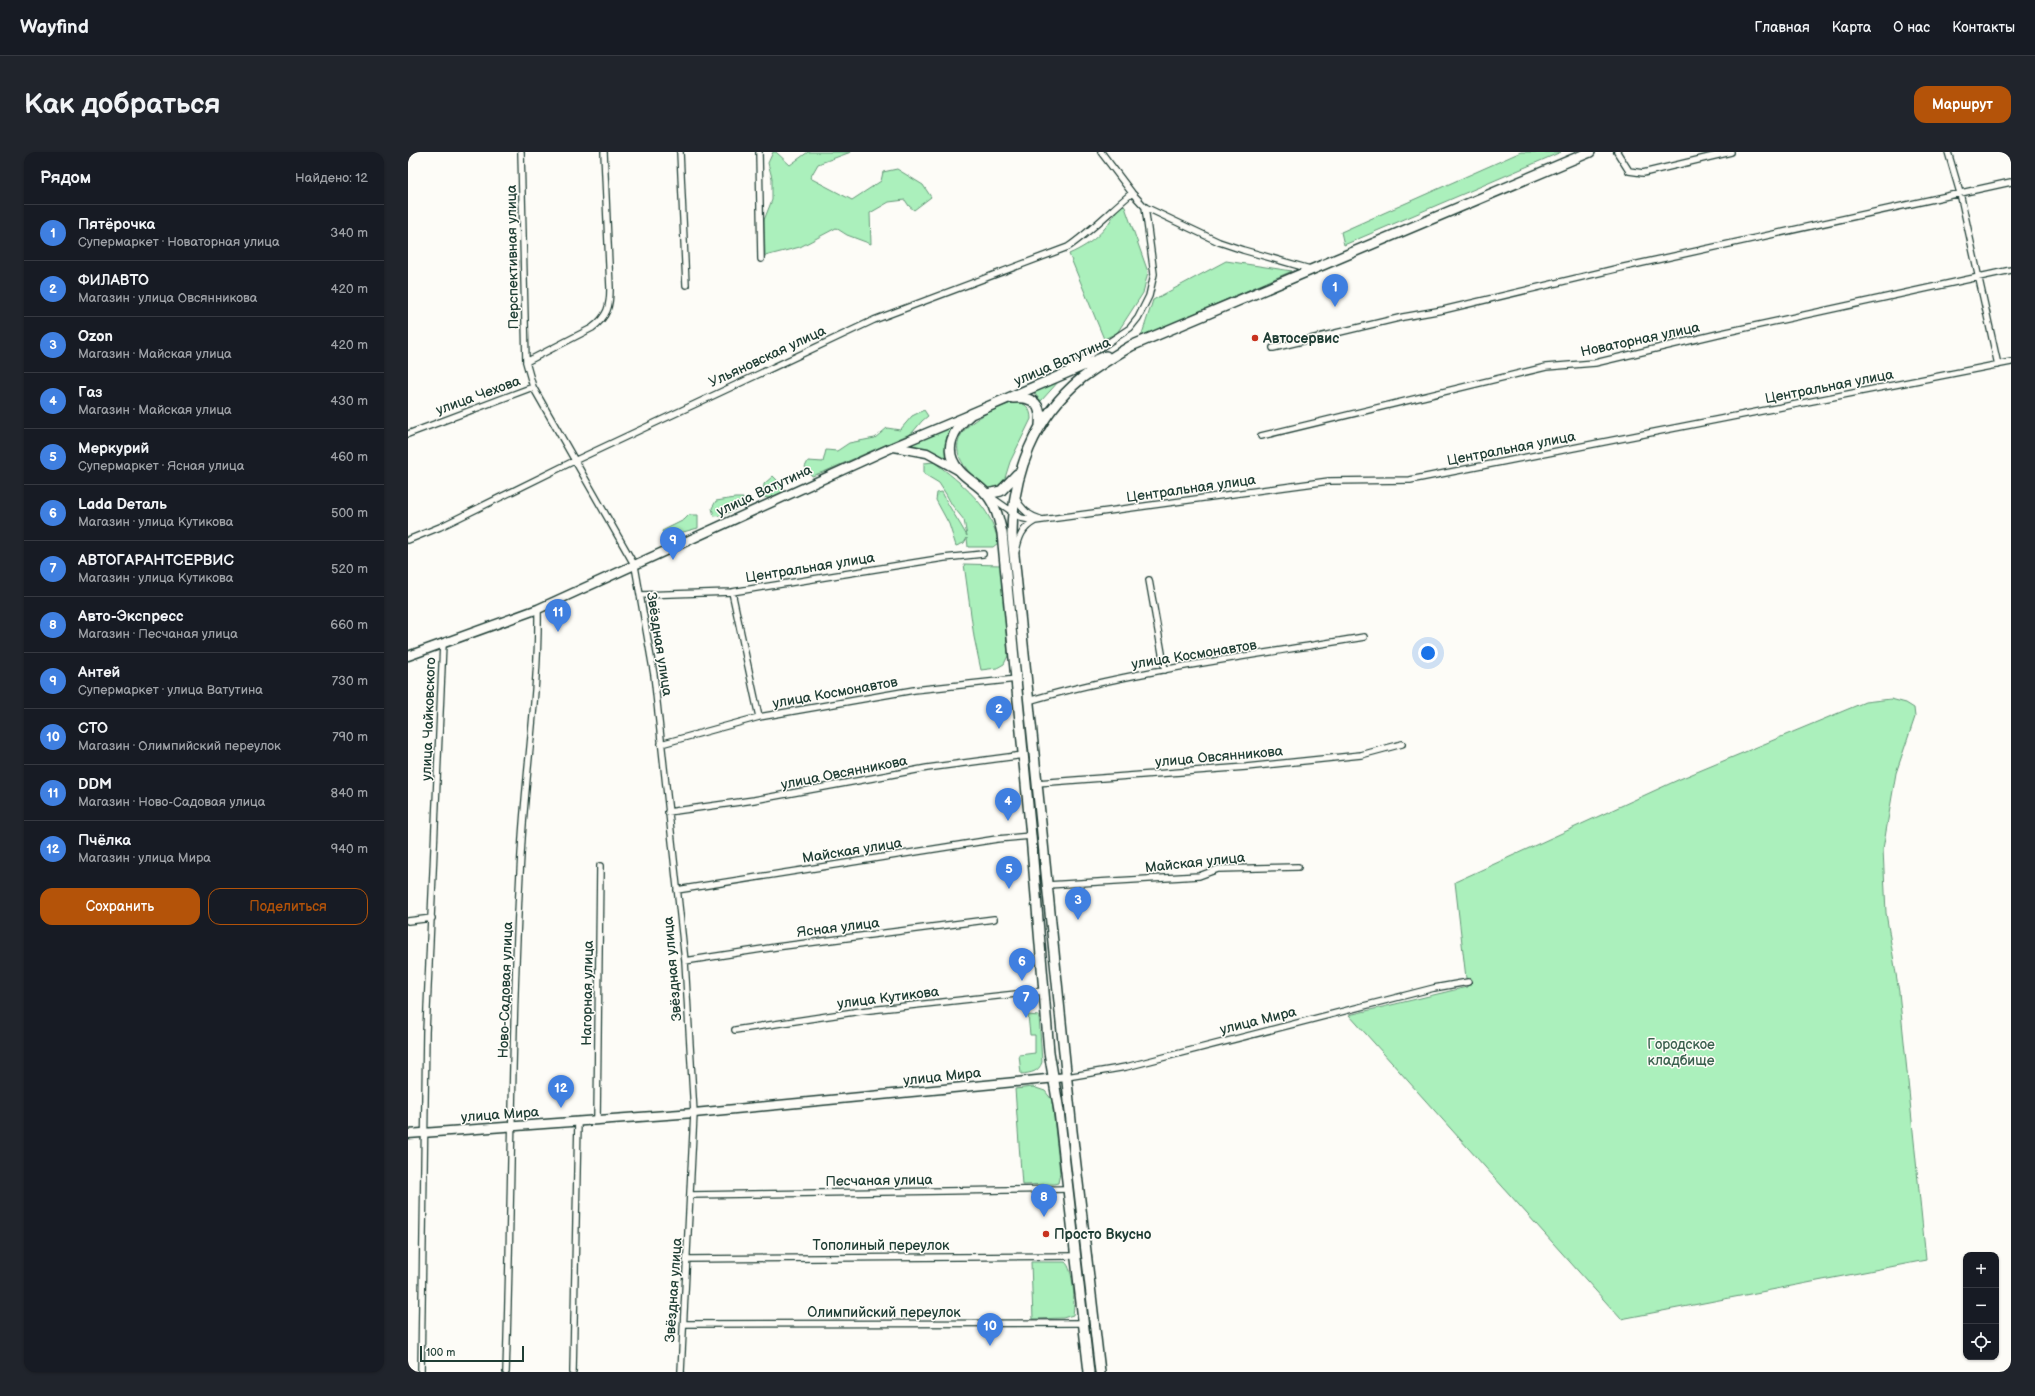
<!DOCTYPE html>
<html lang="ru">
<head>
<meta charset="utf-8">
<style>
	body { margin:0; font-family:"Balsamiq Sans",sans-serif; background:#20242c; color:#f1f3f6 }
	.controls { position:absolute; right:12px; bottom:12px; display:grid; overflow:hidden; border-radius:8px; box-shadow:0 1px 3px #0004 }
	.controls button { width:36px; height:36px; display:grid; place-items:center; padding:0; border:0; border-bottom:1px solid #363941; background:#171b24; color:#f1f3f6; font:20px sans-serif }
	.scale { position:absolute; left:12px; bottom:10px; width:104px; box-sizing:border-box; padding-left:4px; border:2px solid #1f3d34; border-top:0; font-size:11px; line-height:14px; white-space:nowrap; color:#1f3d34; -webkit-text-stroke:3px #fdfcf7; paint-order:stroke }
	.you { position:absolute; left:1020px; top:501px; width:14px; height:14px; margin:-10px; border:3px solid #fff; border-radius:50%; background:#1a73e8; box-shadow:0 0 0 6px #1a73e833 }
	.badge { display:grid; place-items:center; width:26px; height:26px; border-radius:50%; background:#b45309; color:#fff; font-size:13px; font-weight:700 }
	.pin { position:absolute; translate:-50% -33px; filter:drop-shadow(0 1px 2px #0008) }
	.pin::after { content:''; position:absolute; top:21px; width:14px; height:12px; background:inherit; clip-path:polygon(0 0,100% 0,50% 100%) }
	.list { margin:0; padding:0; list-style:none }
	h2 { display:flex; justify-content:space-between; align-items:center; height:52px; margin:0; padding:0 16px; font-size:17px }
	h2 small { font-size:13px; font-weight:400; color:#9ea1a6 }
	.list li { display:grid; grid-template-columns:26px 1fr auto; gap:12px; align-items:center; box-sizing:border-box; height:56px; padding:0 16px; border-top:1px solid #363941 }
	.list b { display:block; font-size:15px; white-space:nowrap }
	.list p { margin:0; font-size:13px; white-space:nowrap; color:#9ea1a6 }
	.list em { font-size:13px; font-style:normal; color:#9ea1a6 }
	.actions { display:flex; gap:8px; padding:12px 16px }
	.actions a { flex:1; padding:9px 0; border:1px solid #b45309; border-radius:12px; text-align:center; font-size:14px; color:#b45309 }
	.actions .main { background:#b45309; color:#fff }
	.icon { flex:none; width:22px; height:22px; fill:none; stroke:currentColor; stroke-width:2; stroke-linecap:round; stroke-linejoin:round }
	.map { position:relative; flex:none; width:1603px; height:1220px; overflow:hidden; border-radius:12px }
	header { display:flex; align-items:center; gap:24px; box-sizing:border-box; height:56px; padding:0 20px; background:#171b24; border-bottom:1px solid #363941 }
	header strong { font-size:19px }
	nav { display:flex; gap:22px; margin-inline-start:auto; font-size:14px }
	.intro { display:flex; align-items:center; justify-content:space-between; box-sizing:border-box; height:96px; padding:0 24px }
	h1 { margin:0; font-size:28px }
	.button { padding:10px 18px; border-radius:12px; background:#b45309; color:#fff; font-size:14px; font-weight:700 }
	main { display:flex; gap:24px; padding:0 24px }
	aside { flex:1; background:#171b24; border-radius:12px; box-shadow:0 1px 3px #0004 }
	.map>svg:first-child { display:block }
	.green { fill:#abf0bc; stroke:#659678 }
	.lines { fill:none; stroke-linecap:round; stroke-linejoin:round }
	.street-casing { stroke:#1f3d34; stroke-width:8 }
	.secondary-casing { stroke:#1f3d34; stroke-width:11 }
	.primary-casing { stroke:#1f3d34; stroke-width:12 }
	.street { stroke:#fdfcf7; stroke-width:5.5 }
	.secondary { stroke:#fdfcf7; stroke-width:8 }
	.primary { stroke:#fdfcf7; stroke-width:9 }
	.poi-dot { fill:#c8321e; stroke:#fdfcf7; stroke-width:1.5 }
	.labels { text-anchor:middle; stroke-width:3; stroke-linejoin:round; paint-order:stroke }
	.street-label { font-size:14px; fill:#1f3d34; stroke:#fdfcf7 }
	.poi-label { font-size:14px; font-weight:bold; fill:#1f3d34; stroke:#fdfcf7; text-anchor:start }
	.park-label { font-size:14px; fill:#3b614f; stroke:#fdfcf7 }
</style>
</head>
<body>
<header>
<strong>Wayfind</strong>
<nav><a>Главная</a><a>Карта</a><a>О нас</a><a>Контакты</a></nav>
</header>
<div class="intro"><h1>Как добраться</h1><a class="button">Маршрут</a></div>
<main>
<aside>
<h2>Рядом<small>Найдено: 12</small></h2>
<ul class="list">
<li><span class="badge" style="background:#3f7fe0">1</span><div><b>Пятёрочка</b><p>Супермаркет · Новаторная улица</p></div><em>340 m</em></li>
<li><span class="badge" style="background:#3f7fe0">2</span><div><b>ФИЛАВТО</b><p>Магазин · улица Овсянникова</p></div><em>420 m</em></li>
<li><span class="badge" style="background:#3f7fe0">3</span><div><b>Ozon</b><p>Магазин · Майская улица</p></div><em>420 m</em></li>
<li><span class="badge" style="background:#3f7fe0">4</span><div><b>Газ</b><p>Магазин · Майская улица</p></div><em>430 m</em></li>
<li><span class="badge" style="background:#3f7fe0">5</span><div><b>Меркурий</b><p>Супермаркет · Ясная улица</p></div><em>460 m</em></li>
<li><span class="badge" style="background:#3f7fe0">6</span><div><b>Lada Dеталь</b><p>Магазин · улица Кутикова</p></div><em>500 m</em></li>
<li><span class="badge" style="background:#3f7fe0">7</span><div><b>АВТОГАРАНТСЕРВИС</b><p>Магазин · улица Кутикова</p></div><em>520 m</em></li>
<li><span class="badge" style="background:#3f7fe0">8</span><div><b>Авто-Экспресс</b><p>Магазин · Песчаная улица</p></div><em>660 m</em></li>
<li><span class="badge" style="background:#3f7fe0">9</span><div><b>Антей</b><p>Супермаркет · улица Ватутина</p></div><em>730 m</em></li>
<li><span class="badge" style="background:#3f7fe0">10</span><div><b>СТО</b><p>Магазин · Олимпийский переулок</p></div><em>790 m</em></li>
<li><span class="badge" style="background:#3f7fe0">11</span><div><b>DDM</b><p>Магазин · Ново-Садовая улица</p></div><em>840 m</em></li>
<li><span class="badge" style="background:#3f7fe0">12</span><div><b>Пчёлка</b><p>Магазин · улица Мира</p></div><em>940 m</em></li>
</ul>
<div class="actions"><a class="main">Сохранить</a><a>Поделиться</a></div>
</aside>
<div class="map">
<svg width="1603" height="1220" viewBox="0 0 1603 1220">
	<rect width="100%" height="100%" fill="#fdfcf7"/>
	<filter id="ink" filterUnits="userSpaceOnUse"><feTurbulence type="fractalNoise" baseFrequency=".025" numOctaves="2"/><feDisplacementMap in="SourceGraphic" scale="8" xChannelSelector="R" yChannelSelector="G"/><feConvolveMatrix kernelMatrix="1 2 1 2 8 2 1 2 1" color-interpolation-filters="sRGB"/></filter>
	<g filter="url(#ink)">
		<path class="green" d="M365 0H368L382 13 400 0H443L410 12 402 26 444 48 473 29 475 20 489 17 515 33 523 45 506 58 501 54 497 48 481 50 462 61 463 92 439 83 428 76 392 95 357 104 356 68 364 48V26L360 11Z
			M1113 0H1153L936 93 933 80Z
			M712 49 717 55 740 120 735 141 709 181 696 187 661 102C686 91 702 76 712 49Z
			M818 109 884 119 733 185 745 148Z
			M651 229 633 249 625 240Z
			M606 250C617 250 623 256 623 267L602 310 596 329 589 334 581 336C572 332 563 323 558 316 530 280 579 259 606 250Z
			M516 258 520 264 514 269 504 281 418 319 404 324 397 315 400 309 415 310 418 298 429 299 441 291 467 286 479 276 492 278 504 264Z
			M544 274C537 286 535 296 542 309L518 297 501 292Z
			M526 310C553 331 585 355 590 391L585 395H560L559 386 556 391 548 394 541 372 528 348 529 341 534 340C541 356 551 369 559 384L556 368 544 353 538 342 531 331 516 322V311Z
			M365 324 374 333 376 343 368 347 355 345 356 332Z
			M327 346H335L332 355 316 363 306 364 304 356 308 349Z
			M281 363H290V376L257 385 254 379 276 368Z
			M556 412 593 413 600 504 596 512 589 516 573 518 566 485Z
			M1483 547 1498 551 1506 556 1507 565 1488 621 1475 697 1478 761 1491 840 1518 1108 1213 1167 941 863 1059 835 1047 730 1272 627 1457 550Z
			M620 863 631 864 634 910C631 920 623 921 613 922L611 903 627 901V883H622Z
			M625 935 637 939 644 948 652 1021 650 1031 646 1032 614 1033 607 937Z
			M657 1110C666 1117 667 1152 665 1163L655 1166 625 1167 623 1110Z"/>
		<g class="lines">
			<g class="street-casing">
				<path id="street" d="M113 0 118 210 125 235 227 414 246 523 277 809 286 961 273 1220
					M272 0 278 133
					M351 0 353 107
					M693 0 724 41 737 55 811 90 835 98 902 117
					M1209 0 1221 19 1235 21 1323 0
					M1540 0 1552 41 1590 213
					M865 196 995 165 1035 158 1207 117 1603 30
					M118 210 184 176C200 164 202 154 202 136L196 0
					M661 217 722 176 730 166 741 144 746 122 737 55
					M0 282 125 235
					M853 284 1138 215 1187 211 1314 181 1603 118
					M583 345 613 366 627 369 921 329 1002 328 1603 210
					M608 346C613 357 621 364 632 367
					M0 388 32 375 166 309 466 168 660 95C683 79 702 59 724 41
					M608 399C611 385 614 376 627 369
					M741 428 757 518
					M324 440 351 565
					M232 443 324 440 536 406 575 402
					M620 549C730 517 844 504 956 485
					M253 592 351 565 506 538 609 527
					M629 631 838 615 953 603 994 592
					M260 660 346 648 519 616 616 603
					M639 733 791 724 810 717 890 715
					M269 738 589 687 623 684
					M0 769 24 766
					M277 809 368 795 586 767
					M327 878 453 859 635 839
					M659 925 718 915 1026 836 1060 830
					M189 968 192 714
					M282 1043 660 1037
					M279 1107 668 1104
					M276 1172 675 1171
					M13 1220 18 880 35 491
					M98 1220C104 1042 103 864 114 686 119 610 131 533 130 457
					M165 1220 170 969"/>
			</g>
			<g class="secondary-casing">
				<path id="secondary" d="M486 295 519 301 550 318
					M0 504 130 457 485 295 559 264
					M0 982 286 961 659 925"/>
			</g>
			<g class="primary-casing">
				<path id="primary" d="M605 246C626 244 634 253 632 273
					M579 342 593 339 609 322
					M681 1220 651 959 641 900 623 684 594 381C591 368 588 354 579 343 572 333 559 328 551 318 533 298 546 276 563 262L698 204
					M692 1220 664 979 604 383C604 323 626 265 674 226 690 214 706 204 723 194L1182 0"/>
			</g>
			<use href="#street" class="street"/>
			<use href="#secondary" class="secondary"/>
			<use href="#primary" class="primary"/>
		</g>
	</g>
	<g class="poi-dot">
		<circle cx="847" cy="186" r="4"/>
		<circle cx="638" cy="1082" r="4"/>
	</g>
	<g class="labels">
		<g class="street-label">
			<text transform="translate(104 105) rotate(-91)" y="5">Перспективная улица</text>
			<text transform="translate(1232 187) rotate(-12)" y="5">Новаторная улица</text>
			<text transform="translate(359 204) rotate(-25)" y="5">Ульяновская улица</text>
			<text transform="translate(654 209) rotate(-23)" y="5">улица Ватутина</text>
			<text transform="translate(1421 234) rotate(-11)" y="5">Центральная улица</text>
			<text transform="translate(70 243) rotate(-20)" y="5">улица Чехова</text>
			<text transform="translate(1103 296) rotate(-11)" y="5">Центральная улица</text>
			<text transform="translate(783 336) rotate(-8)" y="5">Центральная улица</text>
			<text transform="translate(356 338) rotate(-25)" y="5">улица Ватутина</text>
			<text transform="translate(402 415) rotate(-9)" y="5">Центральная улица</text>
			<text transform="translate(252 492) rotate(81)" y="5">Звёздная улица</text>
			<text transform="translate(786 502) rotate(-9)" y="5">улица Космонавтов</text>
			<text transform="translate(427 540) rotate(-10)" y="5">улица Космонавтов</text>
			<text transform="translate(20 567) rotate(-88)" y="5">улица Чайковского</text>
			<text transform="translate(811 604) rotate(-5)" y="5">улица Овсянникова</text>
			<text transform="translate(436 620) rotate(-11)" y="5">улица Овсянникова</text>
			<text transform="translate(444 698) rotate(-9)" y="5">Майская улица</text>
			<text transform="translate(787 710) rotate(-6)" y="5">Майская улица</text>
			<text transform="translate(430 775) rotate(-7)" y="5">Ясная улица</text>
			<text transform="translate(264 817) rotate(-95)" y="5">Звёздная улица</text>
			<text transform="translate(97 838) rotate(-88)" y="5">Ново-Садовая улица</text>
			<text transform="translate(179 841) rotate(-89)" y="5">Нагорная улица</text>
			<text transform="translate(480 845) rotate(-7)" y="5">улица Кутикова</text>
			<text transform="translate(850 868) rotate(-14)" y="5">улица Мира</text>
			<text transform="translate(534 924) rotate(-6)" y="5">улица Мира</text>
			<text transform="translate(92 962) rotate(-4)" y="5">улица Мира</text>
			<text transform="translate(471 1028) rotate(-1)" y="5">Песчаная улица</text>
			<text x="473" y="1098">Тополиный переулок</text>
			<text transform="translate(265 1138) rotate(-86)" y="5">Звёздная улица</text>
			<text x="476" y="1165">Олимпийский переулок</text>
		</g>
		<g class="poi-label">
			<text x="855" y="191">Автосервис</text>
			<text x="646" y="1087">Просто Вкусно</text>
		</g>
		<g class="park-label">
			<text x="1273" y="897">Городское<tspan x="1273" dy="16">кладбище</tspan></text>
		</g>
	</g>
</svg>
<div class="controls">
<button>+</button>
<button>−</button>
<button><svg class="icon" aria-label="locate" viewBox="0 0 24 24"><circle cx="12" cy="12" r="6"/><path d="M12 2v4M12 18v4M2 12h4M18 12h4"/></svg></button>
</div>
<div class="scale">100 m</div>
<div class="you"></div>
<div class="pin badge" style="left:927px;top:155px;background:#3f7fe0">1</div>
<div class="pin badge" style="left:591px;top:577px;background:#3f7fe0">2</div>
<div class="pin badge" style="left:670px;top:768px;background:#3f7fe0">3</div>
<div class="pin badge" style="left:600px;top:669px;background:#3f7fe0">4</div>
<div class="pin badge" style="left:601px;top:737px;background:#3f7fe0">5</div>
<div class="pin badge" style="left:614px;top:829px;background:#3f7fe0">6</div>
<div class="pin badge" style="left:618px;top:866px;background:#3f7fe0">7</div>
<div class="pin badge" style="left:636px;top:1065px;background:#3f7fe0">8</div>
<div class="pin badge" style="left:265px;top:408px;background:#3f7fe0">9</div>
<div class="pin badge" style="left:582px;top:1194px;background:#3f7fe0">10</div>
<div class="pin badge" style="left:150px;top:480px;background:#3f7fe0">11</div>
<div class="pin badge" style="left:153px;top:956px;background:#3f7fe0">12</div>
</div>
</main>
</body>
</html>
